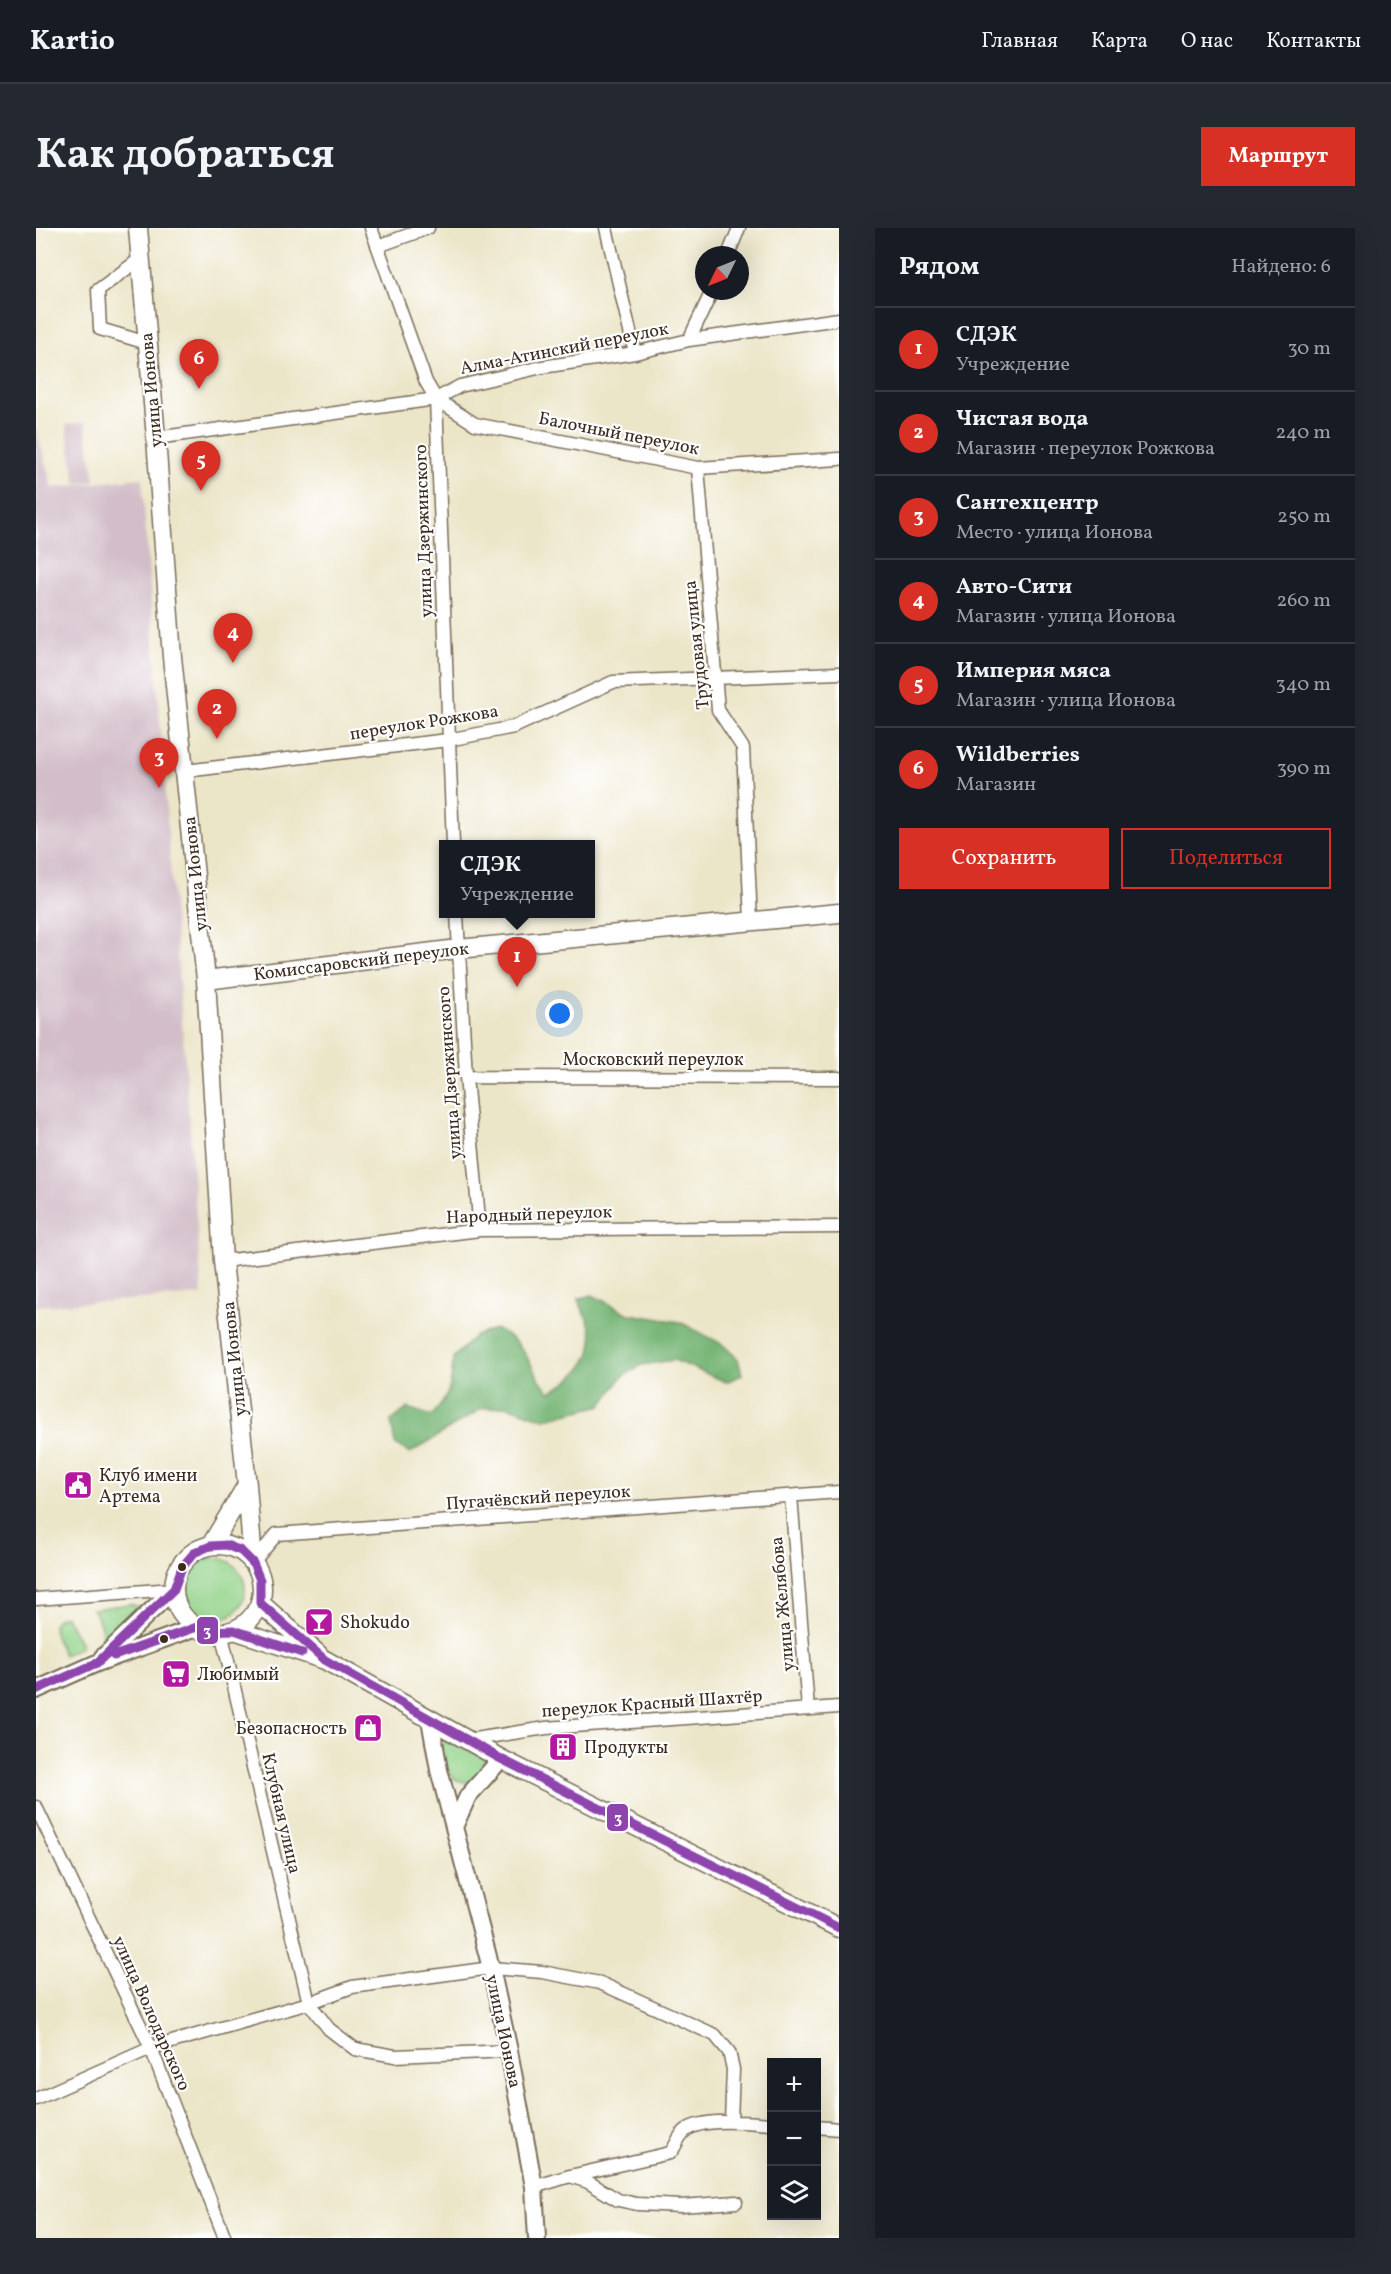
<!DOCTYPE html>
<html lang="ru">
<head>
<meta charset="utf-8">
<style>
	body { margin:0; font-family:Vollkorn,serif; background:#242831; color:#f1f3f6 }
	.controls { position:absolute; right:18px; bottom:18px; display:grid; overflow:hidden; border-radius:0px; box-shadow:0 6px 24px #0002 }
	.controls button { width:54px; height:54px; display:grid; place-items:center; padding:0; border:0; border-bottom:2px solid #363941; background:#171b24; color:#f1f3f6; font:30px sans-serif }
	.compass { position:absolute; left:659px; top:18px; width:54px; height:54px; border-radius:50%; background:#171b24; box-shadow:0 6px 24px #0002; rotate:227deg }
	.you { position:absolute; left:524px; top:786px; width:21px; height:21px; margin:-15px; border:4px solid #fff; border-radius:50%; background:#1a73e8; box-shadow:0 0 0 9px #1a73e833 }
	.badge { display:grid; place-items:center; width:39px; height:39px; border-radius:50%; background:#d93025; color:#fff; font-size:20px; font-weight:700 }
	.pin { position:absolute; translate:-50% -50px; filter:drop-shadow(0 2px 3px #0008) }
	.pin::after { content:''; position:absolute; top:32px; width:21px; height:18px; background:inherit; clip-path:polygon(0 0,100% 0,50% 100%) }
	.popup { position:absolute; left:403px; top:612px; width:156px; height:78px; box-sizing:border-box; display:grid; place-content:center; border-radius:0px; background:#171b24; filter:drop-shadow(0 2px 4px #0005); font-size:20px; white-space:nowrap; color:#9ea1a6 }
	.popup b { font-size:22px; color:#f1f3f6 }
	.popup::after { content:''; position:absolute; left:50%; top:100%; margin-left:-12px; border:12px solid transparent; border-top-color:#171b24 }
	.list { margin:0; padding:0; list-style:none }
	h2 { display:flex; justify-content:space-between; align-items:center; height:78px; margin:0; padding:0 24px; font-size:26px }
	h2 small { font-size:20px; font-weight:400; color:#9ea1a6 }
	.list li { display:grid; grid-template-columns:39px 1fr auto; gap:18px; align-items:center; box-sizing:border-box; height:84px; padding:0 24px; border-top:2px solid #363941 }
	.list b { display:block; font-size:22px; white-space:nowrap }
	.list p { margin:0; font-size:20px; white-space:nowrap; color:#9ea1a6 }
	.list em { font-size:20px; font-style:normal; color:#9ea1a6 }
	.actions { display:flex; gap:12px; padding:18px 24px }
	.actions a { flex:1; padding:14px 0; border:2px solid #d93025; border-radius:0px; text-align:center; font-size:21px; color:#d93025 }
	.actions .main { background:#d93025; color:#fff }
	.icon { flex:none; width:33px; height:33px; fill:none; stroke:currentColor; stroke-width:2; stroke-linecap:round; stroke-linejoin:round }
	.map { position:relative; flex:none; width:803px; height:2010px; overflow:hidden; border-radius:0px }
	header { display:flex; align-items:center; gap:36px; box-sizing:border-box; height:84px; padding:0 30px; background:#171b24; border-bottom:2px solid #363941 }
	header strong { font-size:28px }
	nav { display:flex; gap:33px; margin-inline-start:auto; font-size:21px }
	.intro { display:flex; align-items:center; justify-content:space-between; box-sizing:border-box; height:144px; padding:0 36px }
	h1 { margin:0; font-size:42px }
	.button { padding:15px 27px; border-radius:0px; background:#d93025; color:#fff; font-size:21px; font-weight:700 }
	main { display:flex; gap:36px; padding:0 36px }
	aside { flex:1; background:#171b24; border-radius:0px; box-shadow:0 6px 24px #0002 }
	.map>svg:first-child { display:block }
	.industrial { fill:#d2bdc8 }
	.green { fill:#93d389; stroke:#677e54; stroke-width:1.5 }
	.forest { fill:#76b575; stroke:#58704a; stroke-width:1.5 }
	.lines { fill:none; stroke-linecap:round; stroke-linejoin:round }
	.minor-casing { stroke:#796c5a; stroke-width:15 }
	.secondary-casing { stroke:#796c5a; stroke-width:20 }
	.primary-casing { stroke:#796c5a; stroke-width:21 }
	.minor { stroke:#fff; stroke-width:12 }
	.secondary { stroke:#fff; stroke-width:16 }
	.primary { stroke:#fff; stroke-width:18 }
	.bus-1-casing { stroke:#fff; stroke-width:14 }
	.bus-1 { stroke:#8e44ad; stroke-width:9 }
	.bus-dot { fill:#3b2a1e; stroke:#fff; stroke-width:2 }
	.labels { text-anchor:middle; stroke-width:4.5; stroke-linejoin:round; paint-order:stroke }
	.street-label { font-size:18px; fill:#3b2a1e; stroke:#fff }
	.poi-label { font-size:18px; fill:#3b2a1e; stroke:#fff; text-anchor:start }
	.line-badge { stroke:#fff; stroke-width:2 }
	.badge-label { font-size:16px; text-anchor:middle; font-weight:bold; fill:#fff }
</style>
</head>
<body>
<header>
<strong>Kartio</strong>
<nav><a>Главная</a><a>Карта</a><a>О нас</a><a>Контакты</a></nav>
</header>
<div class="intro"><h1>Как добраться</h1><a class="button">Маршрут</a></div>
<main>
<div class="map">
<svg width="803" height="2010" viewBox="0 0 803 2010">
	<rect width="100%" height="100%" fill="#fff"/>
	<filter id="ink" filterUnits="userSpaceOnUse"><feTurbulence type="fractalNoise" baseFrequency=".0167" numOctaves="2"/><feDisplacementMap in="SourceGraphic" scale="12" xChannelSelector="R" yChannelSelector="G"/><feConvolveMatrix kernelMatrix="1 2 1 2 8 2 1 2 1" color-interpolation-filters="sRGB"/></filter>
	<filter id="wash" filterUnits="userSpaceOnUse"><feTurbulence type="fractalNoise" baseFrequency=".008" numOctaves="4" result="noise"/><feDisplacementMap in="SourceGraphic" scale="24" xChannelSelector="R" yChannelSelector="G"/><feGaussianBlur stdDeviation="1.35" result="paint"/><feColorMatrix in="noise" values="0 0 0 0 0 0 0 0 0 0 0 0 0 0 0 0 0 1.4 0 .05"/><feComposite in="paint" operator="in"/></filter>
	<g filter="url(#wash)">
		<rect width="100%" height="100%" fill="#ece6c9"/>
		<path class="industrial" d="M49 194 59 253 40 256 30 197Z
			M0 199 16 260 106 250 166 1067 0 1078Z"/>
		<path class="green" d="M147 1361a31 31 0 1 1 62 0a31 31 0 1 1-62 0Z
			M94 1376 107 1380 79 1409 66 1415C68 1402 64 1392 56 1381Z
			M30 1388 46 1419 28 1427C22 1414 6 1392 30 1388Z
			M408 1512 450 1530 447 1542 434 1554C412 1555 410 1539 404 1522Z"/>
		<path class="forest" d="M556 1067 593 1086 644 1094 686 1116 702 1131 706 1147 690 1154 638 1132 605 1137 586 1149 566 1177 508 1191 471 1178 445 1181 374 1225 359 1216 355 1193 372 1180 395 1188C414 1169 416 1156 417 1130L439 1108 459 1101C495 1115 490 1141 514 1164 538 1152 561 1132 555 1102 553 1092 546 1081 542 1071Z"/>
	</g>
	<g filter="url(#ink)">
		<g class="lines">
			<g class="minor-casing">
				<path id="minor" d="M335 0 390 154 400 171 417 616
					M570 0 599 125
					M342 18 392 0
					M692 27 703 0
					M104 31 62 62 64 101 111 115
					M653 112 676 63
					M400 171 439 196 662 240 803 231
					M120 210 400 171 424 158 506 139 599 125 653 112 803 91
					M662 240 682 482 707 520 715 693
					M149 543 412 512 478 499 577 454 803 445
					M421 686 430 849 444 1002
					M430 849 803 850
					M187 1033 444 1002 803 999
					M755 1268 772 1481
					M217 1334 241 1306 803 1264
					M0 1371 138 1361
					M185 1404 273 1775 293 1801 319 1821 359 1828 473 1823
					M432 1512 510 1500 803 1479
					M0 1579 115 1820 189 2010
					M0 1871 115 1820 273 1775 316 1759 455 1740 506 1744 564 1755 679 1807 693 1824 697 1841 695 1893
					M780 1899 803 1901
					M534 1948 552 1954 582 1972 601 1976 645 1978 700 1974
					M498 1959 534 1948 634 1925C640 1919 641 1911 647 1905 662 1888 715 1895 736 1896"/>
			</g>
			<g class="secondary-casing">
				<path id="secondary" d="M66 1430 138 1361
					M0 1462 61 1435 161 1399
					M394 1491 403 1542 455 1740 473 1823 498 1959 501 2010
					M418 1599 432 1568 465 1531"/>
			</g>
			<g class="primary-casing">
				<path id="primary" d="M102 0 120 210 136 429 170 752 187 1033 211 1257 217 1334
					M170 752 422 721 803 685
					M175 1317 211 1257
					M138 1361a44 44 0 1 1 88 0a44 44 0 1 1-88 0Z
					M224 1375 283 1427
					M198 1402 289 1432 465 1531 803 1700"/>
			</g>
			<use href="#minor" class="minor"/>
			<use href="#secondary" class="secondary"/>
			<use href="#primary" class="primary"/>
			<g class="bus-1-casing">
				<path id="bus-1" d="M78 1428 161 1399 172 1403 198 1402 266 1425
					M0 1462 61 1435 138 1361 146 1339 158 1325 174 1318 190 1317 205 1323 217 1335 224 1352V1375L289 1432 465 1531 803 1700"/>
			</g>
			<use href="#bus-1" class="bus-1"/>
		</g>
	</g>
	<defs>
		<g id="civic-square" transform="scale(1.5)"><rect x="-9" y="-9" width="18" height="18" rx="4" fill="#b5179e" stroke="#fff"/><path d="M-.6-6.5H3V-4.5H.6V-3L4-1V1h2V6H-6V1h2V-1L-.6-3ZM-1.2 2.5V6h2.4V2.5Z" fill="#fff"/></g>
		<g id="bar-square" transform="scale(1.5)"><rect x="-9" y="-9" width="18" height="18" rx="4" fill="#b5179e" stroke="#fff"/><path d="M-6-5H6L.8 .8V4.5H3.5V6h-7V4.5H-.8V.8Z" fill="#fff"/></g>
		<g id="supermarket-square" transform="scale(1.5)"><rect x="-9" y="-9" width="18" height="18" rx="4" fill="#b5179e" stroke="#fff"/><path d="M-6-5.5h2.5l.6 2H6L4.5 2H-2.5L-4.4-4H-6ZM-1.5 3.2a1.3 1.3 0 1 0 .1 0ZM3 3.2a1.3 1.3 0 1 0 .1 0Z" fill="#fff"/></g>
		<g id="shop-square" transform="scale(1.5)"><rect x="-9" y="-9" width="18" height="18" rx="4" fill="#b5179e" stroke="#fff"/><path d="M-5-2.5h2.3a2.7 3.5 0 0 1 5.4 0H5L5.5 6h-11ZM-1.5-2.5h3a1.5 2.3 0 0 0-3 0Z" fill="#fff"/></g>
		<g id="building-square" transform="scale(1.5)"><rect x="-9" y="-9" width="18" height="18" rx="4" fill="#b5179e" stroke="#fff"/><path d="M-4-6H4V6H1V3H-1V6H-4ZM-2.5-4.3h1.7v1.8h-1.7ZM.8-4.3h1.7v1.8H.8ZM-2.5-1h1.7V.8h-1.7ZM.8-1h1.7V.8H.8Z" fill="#fff"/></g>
	</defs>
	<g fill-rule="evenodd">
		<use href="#civic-square" x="42" y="1257"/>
		<use href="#bar-square" x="283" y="1394"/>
		<use href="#supermarket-square" x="140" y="1446"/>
		<use href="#shop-square" x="332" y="1500"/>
		<use href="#building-square" x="527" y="1519"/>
	</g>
	<g class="bus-dot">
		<circle cx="146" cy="1339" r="5"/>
		<circle cx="128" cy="1411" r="5"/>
	</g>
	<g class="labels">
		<g class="street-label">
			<text transform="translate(528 120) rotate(-11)" y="6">Алма-Атинский переулок</text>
			<text transform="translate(115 162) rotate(-95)" y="6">улица Ионова</text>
			<text transform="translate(583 205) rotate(11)" y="6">Балочный переулок</text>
			<text transform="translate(387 303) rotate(-92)" y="6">улица Дзержинского</text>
			<text transform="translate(660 417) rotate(-96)" y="6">Трудовая улица</text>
			<text transform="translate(388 494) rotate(-9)" y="6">переулок Рожкова</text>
			<text transform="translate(159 646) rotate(-96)" y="6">улица Ионова</text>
			<text transform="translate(325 733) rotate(-7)" y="6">Комиссаровский переулок</text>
			<text x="617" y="837">Московский переулок</text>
			<text transform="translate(413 845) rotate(-94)" y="6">улица Дзержинского</text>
			<text transform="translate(493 986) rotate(-2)" y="6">Народный переулок</text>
			<text transform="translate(198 1131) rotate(-96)" y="6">улица Ионова</text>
			<text transform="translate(502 1269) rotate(-4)" y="6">Пугачёвский переулок</text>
			<text transform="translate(746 1376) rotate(-95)" y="6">улица Желябова</text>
			<text transform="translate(616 1475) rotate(-4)" y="6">переулок Красный Шахтёр</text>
			<text transform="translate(246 1585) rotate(77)" y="6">Клубная улица</text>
			<text transform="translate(116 1785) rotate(66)" y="6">улица Володарского</text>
			<text transform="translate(468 1803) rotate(78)" y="6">улица Ионова</text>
		</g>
		<g class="poi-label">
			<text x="63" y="1253">Клуб имени<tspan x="63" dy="21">Артема</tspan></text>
			<text x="304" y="1400">Shokudo</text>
			<text x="161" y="1452">Любимый</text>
			<text x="311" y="1506" text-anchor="end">Безопасность</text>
			<text x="548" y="1525">Продукты</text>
		</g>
	</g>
	<g class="line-badge">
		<rect x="160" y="1388" width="23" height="29" rx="6" fill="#8e44ad"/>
		<rect x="570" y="1575" width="23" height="29" rx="6" fill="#8e44ad"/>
	</g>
	<g class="badge-label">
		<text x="171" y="1408">3</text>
		<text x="582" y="1595">3</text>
	</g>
</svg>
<div class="controls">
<button>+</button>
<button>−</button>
<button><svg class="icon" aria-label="layers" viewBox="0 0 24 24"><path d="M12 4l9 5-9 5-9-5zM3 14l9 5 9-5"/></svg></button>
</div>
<svg class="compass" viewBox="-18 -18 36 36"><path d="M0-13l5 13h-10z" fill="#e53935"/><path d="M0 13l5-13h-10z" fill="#9ea1a6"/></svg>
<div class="you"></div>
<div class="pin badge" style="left:481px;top:759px">1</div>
<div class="popup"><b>СДЭК</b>Учреждение</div>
<div class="pin badge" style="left:181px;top:511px">2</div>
<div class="pin badge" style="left:123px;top:560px">3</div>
<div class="pin badge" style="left:197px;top:435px">4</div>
<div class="pin badge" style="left:165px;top:263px">5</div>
<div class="pin badge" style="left:163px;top:161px">6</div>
</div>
<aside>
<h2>Рядом<small>Найдено: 6</small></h2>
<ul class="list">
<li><span class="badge">1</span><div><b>СДЭК</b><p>Учреждение</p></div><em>30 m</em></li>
<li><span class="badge">2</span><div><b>Чистая вода</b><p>Магазин · переулок Рожкова</p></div><em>240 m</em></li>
<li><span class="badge">3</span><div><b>Сантехцентр</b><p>Место · улица Ионова</p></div><em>250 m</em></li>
<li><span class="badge">4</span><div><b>Авто-Сити</b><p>Магазин · улица Ионова</p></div><em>260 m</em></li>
<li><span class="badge">5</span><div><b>Империя мяса</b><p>Магазин · улица Ионова</p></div><em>340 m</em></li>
<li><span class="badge">6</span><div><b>Wildberries</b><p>Магазин</p></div><em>390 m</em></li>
</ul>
<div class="actions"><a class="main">Сохранить</a><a>Поделиться</a></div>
</aside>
</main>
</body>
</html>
